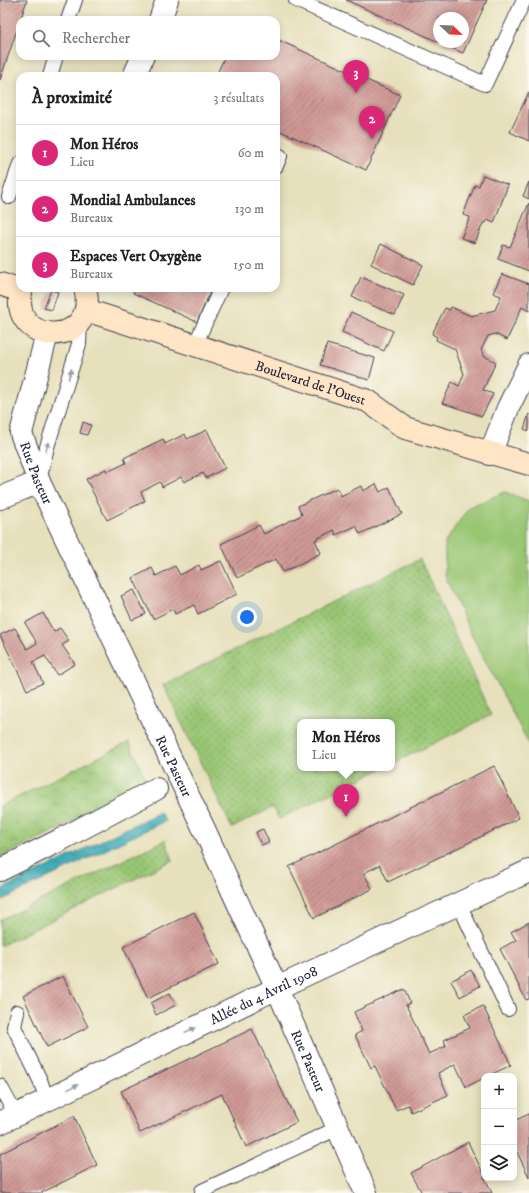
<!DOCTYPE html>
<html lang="fr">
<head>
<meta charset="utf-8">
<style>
	body { margin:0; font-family:"IM FELL DW Pica",serif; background:#f2f2f2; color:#222 }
	.controls { position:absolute; right:12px; bottom:12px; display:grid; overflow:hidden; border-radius:8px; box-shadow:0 2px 10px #0003 }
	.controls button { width:36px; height:36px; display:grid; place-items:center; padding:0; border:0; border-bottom:1px solid #e0e0e0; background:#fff; color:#222; font:20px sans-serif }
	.compass { position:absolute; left:433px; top:12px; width:36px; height:36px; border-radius:50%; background:#fff; box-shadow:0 2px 10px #0003; rotate:113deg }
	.you { position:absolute; left:247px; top:617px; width:14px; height:14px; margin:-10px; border:3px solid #fff; border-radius:50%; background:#1a73e8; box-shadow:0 0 0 6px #1a73e833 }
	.badge { display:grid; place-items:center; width:26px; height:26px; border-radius:50%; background:#db2777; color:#fff; font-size:13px; font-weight:700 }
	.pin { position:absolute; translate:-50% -33px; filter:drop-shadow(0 1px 2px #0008) }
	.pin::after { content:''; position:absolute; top:21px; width:14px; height:12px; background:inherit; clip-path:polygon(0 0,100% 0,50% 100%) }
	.popup { position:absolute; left:297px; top:719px; width:98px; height:52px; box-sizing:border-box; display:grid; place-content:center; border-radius:8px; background:#fff; filter:drop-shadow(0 1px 3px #0005); font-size:13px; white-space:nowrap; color:#767676 }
	.popup b { font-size:15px; color:#222 }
	.popup::after { content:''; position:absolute; left:50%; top:100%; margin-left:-8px; border:8px solid transparent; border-top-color:#fff }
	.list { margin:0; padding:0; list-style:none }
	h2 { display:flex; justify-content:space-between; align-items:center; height:52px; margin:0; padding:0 16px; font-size:17px }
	h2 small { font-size:13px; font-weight:400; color:#767676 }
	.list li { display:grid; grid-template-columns:26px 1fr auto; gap:12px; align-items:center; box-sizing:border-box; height:56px; padding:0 16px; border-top:1px solid #e0e0e0 }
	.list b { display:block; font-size:15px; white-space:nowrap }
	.list p { margin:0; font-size:13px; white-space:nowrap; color:#767676 }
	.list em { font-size:13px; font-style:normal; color:#767676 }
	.icon { flex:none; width:22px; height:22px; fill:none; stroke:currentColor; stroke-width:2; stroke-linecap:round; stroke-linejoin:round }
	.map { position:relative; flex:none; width:529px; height:1193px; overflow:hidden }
	.search { position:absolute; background:#fff; box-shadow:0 2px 10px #0003; left:16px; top:16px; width:264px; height:44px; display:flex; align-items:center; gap:10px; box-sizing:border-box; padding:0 14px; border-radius:12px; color:#767676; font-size:15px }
	.panel { position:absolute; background:#fff; box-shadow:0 2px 10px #0003; left:16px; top:72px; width:264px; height:220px; border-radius:12px }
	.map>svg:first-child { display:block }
	.grass { fill:url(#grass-dots); stroke:#5e7457 }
	.park { fill:url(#park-crowns); stroke:#5e7457 }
	.garden { fill:#99c673; stroke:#5e7457 }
	.water { fill:url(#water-waves); stroke:#2e6779 }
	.building { fill:url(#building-hatch); fill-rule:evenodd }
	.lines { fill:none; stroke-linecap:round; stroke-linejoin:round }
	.lane-casing { stroke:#403e4e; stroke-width:16 }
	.street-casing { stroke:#403e4e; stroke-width:24 }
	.secondary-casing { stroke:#403e4e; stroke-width:24 }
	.lane { stroke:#fff; stroke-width:14 }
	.street { stroke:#fff; stroke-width:22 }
	.secondary { stroke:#fde5c5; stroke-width:22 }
	.oneway { fill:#9c9ca7 }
	.labels { text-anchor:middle; stroke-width:3; stroke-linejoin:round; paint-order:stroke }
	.street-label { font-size:14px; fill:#22223b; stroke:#fbf7ec }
</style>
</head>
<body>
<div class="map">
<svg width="529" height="1193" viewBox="0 0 529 1193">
	<defs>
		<pattern id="grass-dots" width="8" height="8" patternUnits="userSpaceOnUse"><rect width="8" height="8" fill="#99c673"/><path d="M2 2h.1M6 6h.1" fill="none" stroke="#7ca060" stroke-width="1.8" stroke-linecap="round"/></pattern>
		<pattern id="park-crowns" width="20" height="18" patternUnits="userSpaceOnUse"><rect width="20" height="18" fill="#99c673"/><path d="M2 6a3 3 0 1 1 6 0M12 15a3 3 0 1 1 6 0" fill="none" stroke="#7ca060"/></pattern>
		<pattern id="water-waves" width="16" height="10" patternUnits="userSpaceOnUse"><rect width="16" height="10" fill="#3bacb7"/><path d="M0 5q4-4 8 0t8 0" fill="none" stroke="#318c96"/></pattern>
		<pattern id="building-hatch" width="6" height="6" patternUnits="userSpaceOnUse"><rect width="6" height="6" fill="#cf9894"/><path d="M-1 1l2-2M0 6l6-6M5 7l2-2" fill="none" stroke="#a87c7a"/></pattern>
	</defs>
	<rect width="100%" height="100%" fill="#fbf7ec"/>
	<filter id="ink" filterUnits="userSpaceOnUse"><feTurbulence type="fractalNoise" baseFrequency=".025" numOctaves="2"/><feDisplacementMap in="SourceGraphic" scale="8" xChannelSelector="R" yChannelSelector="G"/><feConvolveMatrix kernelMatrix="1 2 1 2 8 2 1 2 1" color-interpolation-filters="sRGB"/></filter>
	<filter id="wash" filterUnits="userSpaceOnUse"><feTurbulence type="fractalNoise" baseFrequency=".012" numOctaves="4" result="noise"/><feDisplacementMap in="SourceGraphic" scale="16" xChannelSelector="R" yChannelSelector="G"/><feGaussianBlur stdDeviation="0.9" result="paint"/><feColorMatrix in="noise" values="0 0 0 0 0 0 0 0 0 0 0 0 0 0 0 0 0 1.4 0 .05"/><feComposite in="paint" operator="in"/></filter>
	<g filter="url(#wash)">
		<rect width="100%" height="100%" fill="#e7e0bc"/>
		<path class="grass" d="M420 559 491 715 392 764V722H300V768H383L279 819 273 807 232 828 163 685Z
			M165 840 173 860 0 946V920Z"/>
		<path class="park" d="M129 742 149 786 0 857V806Z"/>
		<path class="garden" d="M505 492 529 501V744L472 636 445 576V542L469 507Z"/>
		<path class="water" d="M160 812 165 821 0 901V890Z"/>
		<g id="blocks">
			<path class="building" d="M0 0H27L0 80Z
				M346 0H487L463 53ZM439 18H463V42H439Z
				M276 39 400 95 366 170 276 129V76H216L225 56H276Z
				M529 92V141L510 132Z
				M483 175 508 185 494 223 487 220 486 223H483L475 243 461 238 470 217 463 215 475 185 479 186Z
				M529 182V199L523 196Z
				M529 203V271L498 259 503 245 510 247Z
				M381 244 423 265 413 285 371 264Z
				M502 274 529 284V311L522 307 507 340 495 334 488 336 481 350 484 356 496 362 483 390 493 394 482 416 442 403 452 382 459 386 464 374 455 349 436 340 437 337 432 334 445 308 450 310 451 307 471 316 495 310 501 296 493 293Z
				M361 277 404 295 395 315 352 297Z
				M135 288H212L197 322 133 293Z
				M51 290 58 292 52 310 44 308Z
				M351 312 393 331 384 351 342 332Z
				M327 344 375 358 369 380 320 365Z
				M529 414V431L524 429Z
				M83 422 91 425 87 435 80 433Z
				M207 430 225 468 206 478 203 473 184 482 181 477 162 487 160 482 141 492 145 501 107 520 86 479 106 469 107 472 126 463 124 458 163 439 165 444 185 434 187 439Z
				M376 484 380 492 389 487 402 514 360 534 356 526 336 535 334 530 315 540 321 553 283 572 276 559 237 578 221 544 259 525 264 534 283 524 302 515 298 506 337 488 341 496 361 486 363 491Z
				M221 561 237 594 198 614 194 605 175 614 173 609 153 619 133 578 152 568 156 576 175 566 180 575 199 565 201 570Z
				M134 590 146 614 132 620 121 596Z
				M43 613 54 632 60 628 69 641 62 645 75 664 57 675 45 656 33 662 43 683 27 690 0 635 15 628 27 649 37 643 25 623Z
				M494 766 519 818 388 882 380 865 364 873 372 889 314 918 289 867Z
				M263 829 269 842 261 845 256 832Z
				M194 912 219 964 148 998 123 947Z
				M529 922V999L526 1000 500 949 516 940 511 932Z
				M471 970 480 986 460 997 451 981Z
				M63 976 88 1027 47 1047 23 996Z
				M404 989 410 1003 406 1005 429 1054 446 1046 444 1040 470 1028 464 1015 483 1006 511 1065 488 1076H484V1078L466 1087 455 1064 438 1073 448 1095 411 1112 408 1105 396 1110 375 1066 371 1068 355 1035 362 1031 354 1012Z
				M170 993 176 1005 156 1015 151 1003Z
				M252 1029 297 1122 246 1147 222 1094 140 1133 121 1091Z
				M529 1114V1177L514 1146V1121Z
				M74 1116 97 1165 41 1193H0V1154Z
				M468 1142 484 1175V1178H485L492 1193H422L411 1173Z"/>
		</g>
	</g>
	<g filter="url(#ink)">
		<use href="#blocks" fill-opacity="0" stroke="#403e4e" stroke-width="1"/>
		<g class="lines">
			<g class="lane-casing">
				<path id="lane" d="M296 0 485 84 524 0
					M68 20 75 0
					M50 76 56 56
					M276 166 280 156
					M9 197 20 164
					M195 345 221 288
					M39 481 47 447 79 344 80 321
					M459 904 508 1009
					M17 1012 14 1027 40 1080 47 1100
					M0 1086 16 1115
					M202 1191 338 1128"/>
			</g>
			<g class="street-casing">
				<g id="street">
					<path d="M160 20 167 0"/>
					<path d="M134 76 143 56"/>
					<path id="s1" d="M47 334 21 433 39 482 204 829 277 988 366 1193"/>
					<path d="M490 454 508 408 529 365"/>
					<path d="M0 498 39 482"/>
					<path d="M0 870 60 840 156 789"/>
					<path id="s2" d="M0 1123 277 988 529 871"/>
				</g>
			</g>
			<g class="secondary-casing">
				<g id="secondary">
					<path d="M0 284 21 291"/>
					<path d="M22 288C5 348 101 349 85 288"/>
					<path id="s3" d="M86 310 368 401 405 428 529 464"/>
				</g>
			</g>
			<use href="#lane" class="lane"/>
			<use href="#street" class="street"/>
			<use href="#secondary" class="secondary"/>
		</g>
		<defs><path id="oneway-solid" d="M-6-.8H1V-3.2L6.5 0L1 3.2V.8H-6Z"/></defs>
		<g class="oneway">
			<use href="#oneway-solid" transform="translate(70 374) rotate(-74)"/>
			<use href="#oneway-solid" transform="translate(47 447) rotate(-74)"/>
			<use href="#oneway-solid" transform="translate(190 1030) rotate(-26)"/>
			<use href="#oneway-solid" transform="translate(73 1087) rotate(-26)"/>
		</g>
	</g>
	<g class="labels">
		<g class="street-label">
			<text dy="5" stroke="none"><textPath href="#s3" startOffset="236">Boulevard de l'Ouest</textPath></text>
			<text dy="5" stroke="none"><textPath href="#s1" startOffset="145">Rue Pasteur</textPath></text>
			<text dy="5" stroke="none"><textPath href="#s1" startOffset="469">Rue Pasteur</textPath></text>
			<text dy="5" stroke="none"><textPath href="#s2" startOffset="293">Allée du 4 Avril 1908</textPath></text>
			<text dy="5" stroke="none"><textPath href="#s1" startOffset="793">Rue Pasteur</textPath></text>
		</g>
	</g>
</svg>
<div class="controls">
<button>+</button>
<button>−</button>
<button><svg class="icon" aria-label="layers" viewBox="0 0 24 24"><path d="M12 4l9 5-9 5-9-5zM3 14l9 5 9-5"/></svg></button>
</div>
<svg class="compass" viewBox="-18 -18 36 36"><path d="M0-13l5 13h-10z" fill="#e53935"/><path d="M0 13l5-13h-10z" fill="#767676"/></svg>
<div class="you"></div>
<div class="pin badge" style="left:346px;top:817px">1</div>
<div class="popup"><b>Mon Héros</b>Lieu</div>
<div class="pin badge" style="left:372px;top:139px">2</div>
<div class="pin badge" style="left:356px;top:93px">3</div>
<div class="search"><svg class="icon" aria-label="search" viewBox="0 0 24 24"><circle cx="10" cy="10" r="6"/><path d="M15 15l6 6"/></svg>Rechercher</div>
<section class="panel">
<h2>À proximité<small>3 résultats</small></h2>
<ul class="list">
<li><span class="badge">1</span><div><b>Mon Héros</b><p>Lieu</p></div><em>60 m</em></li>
<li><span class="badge">2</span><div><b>Mondial Ambulances</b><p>Bureaux</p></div><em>130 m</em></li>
<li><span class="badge">3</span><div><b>Espaces Vert Oxygène</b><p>Bureaux</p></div><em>150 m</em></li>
</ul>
</section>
</div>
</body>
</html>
